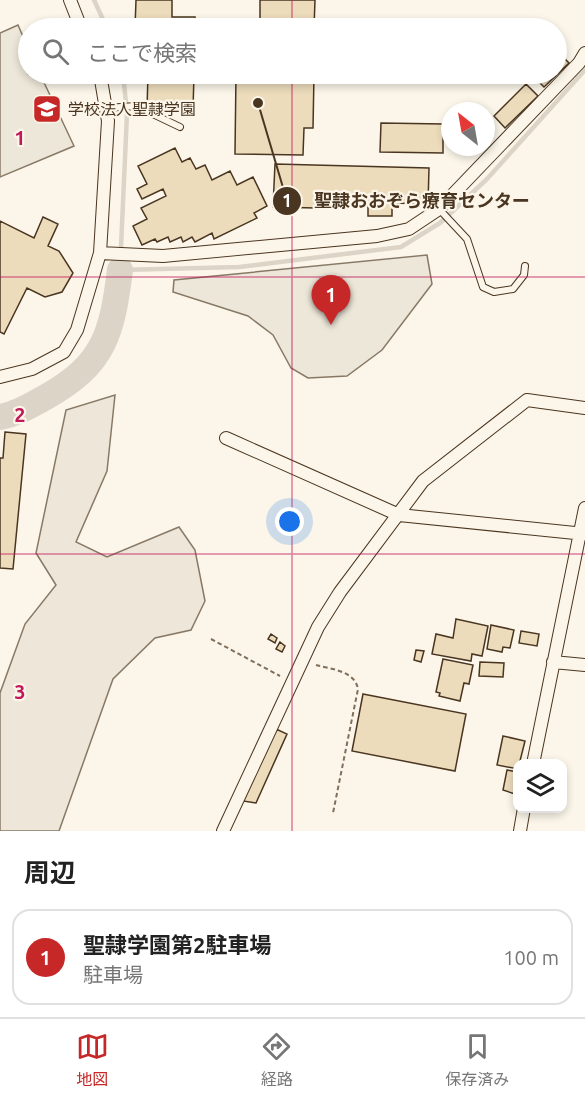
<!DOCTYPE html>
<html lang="ja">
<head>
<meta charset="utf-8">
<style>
	body { margin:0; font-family:Ubuntu,"Noto Sans JP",sans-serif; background:#f2f2f2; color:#222 }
	.controls { position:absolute; right:18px; bottom:18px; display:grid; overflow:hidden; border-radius:12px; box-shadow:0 3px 9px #0003 }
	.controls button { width:54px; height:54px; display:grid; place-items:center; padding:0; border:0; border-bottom:2px solid #e0e0e0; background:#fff; color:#222; font:30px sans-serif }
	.compass { position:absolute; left:441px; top:102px; width:54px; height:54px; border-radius:50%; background:#fff; box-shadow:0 3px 9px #0003; rotate:329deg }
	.you { position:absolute; left:290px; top:522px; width:21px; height:21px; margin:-15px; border:4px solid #fff; border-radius:50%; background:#1a73e8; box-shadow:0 0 0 9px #1a73e833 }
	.badge { display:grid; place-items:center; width:39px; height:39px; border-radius:50%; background:#c62828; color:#fff; font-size:20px; font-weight:700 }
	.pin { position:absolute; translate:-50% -50px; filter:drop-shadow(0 2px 3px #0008) }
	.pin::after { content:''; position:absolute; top:32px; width:21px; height:18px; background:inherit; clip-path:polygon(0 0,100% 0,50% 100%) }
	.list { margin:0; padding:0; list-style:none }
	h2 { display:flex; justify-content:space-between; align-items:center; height:78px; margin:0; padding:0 24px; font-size:26px }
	h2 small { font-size:20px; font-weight:400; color:#767676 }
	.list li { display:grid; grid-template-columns:39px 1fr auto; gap:18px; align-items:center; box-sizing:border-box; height:96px; margin:0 12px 12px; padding:0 12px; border:2px solid #e0e0e0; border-radius:18px }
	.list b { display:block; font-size:22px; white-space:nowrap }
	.list p { margin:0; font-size:20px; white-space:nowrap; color:#767676 }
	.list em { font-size:20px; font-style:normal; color:#767676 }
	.icon { flex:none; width:33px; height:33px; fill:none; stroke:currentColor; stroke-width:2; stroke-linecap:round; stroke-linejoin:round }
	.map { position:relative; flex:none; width:585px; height:831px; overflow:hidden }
	.search { position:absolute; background:#fff; box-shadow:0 3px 9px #0003; left:18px; right:18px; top:18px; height:66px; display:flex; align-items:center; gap:15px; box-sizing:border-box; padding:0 21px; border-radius:33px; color:#767676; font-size:22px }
	.sheet { height:186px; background:#fff }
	nav { display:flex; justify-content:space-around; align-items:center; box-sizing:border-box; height:84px; border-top:2px solid #e0e0e0; background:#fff; font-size:16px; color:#767676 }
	nav a { display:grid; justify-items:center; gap:3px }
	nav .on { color:#c62828 }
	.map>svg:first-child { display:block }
	.green { fill:#ede6d9; stroke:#887966; stroke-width:1.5 }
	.parking { fill:#ede7d9; stroke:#887966; stroke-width:1.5 }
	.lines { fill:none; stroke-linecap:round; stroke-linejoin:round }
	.stream { stroke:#dcd4c6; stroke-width:4.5 }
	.river { stroke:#dcd4c6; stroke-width:26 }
	.building { fill:#ecdcbc; stroke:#4a3520; stroke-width:1.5 }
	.lane-casing { stroke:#4a3520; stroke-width:8 }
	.street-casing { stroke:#4a3520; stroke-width:14 }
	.path { stroke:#7f6f5c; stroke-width:2; stroke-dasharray:4.5 3; stroke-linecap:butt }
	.lane { stroke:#fbf6e9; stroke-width:6 }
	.street { stroke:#fbf6e9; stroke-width:12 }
	.grid { fill:none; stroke:#c2185b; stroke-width:1.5; stroke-opacity:0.55 }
	.labels { text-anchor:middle; stroke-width:4.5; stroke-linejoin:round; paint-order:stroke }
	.poi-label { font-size:16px; fill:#4a3520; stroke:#fbf6e9; text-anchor:start }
	.grid-label { font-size:20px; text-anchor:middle; font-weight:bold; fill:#c2185b; stroke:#fbf6e9; stroke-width:4.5; stroke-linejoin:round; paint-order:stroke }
	.leader { fill:none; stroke:#4a3520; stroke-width:2 }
	.callout-dot { fill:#4a3520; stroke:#fbf6e9; stroke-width:2 }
	.mark-label { font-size:18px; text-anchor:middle; font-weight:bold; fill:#fff }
	.callout-label { font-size:18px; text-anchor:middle; font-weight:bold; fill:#4a3520; stroke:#fbf6e9; stroke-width:4.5; stroke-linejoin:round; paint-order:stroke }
</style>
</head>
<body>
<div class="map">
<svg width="585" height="831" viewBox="0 0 585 831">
	<rect width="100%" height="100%" fill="#fbf6e9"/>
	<path class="green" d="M115 395 107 471 76 542 107 557 179 527 195 550 205 601 191 630 155 638 113 679 59 831H0V693L25 624 56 585 36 553 66 410Z"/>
	<path class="parking" d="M18 25 28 48V74H40L74 146 0 177V33Z
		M427 255 432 284 382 350 347 376 308 378 291 368 273 335 248 316 173 292 174 280Z"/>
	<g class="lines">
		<path class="stream" d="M94 0 107 28
			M123 74 127 113 120 270 239 267 401 247 440 223 487 179 585 70"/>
		<path class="river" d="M0 417C17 414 31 405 46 397 105 364 112 333 120 270"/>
	</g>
	<path class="building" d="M136 0H172V17H195V28H135Z
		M260 0H315L314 28H237V24H260Z
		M556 50 569 63 544 87 531 74H556Z
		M148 74H194L193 110 147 109Z
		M236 74H314L313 128H304L303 155 235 154Z
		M526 84 538 96 505 128 494 116Z
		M381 123 443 124V153L380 152Z
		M175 148 182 162 190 158 196 169 205 165 212 180 230 171 237 185 253 177 267 206 254 213 257 218 214 239 212 233 195 242 192 237 183 242 181 237 170 242 168 237 157 242 155 239 142 245 133 226 147 219 141 208 166 196 163 189 142 199 137 189 147 184 138 166Z
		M275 164 429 168 428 204 392 203V216H368V204L325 203V196H316V208L273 207Z
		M43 217 58 224 48 246 59 251 73 273 62 292 45 297 27 288 4 334 0 332V221L34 238Z
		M5 432 26 434 13 569 0 568V458H3Z
		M456 619 488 626 482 656 472 654 471 661 432 654 436 634 453 638Z
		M491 625 514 630 510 648 503 647 502 652 487 649Z
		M521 631 539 634 537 646 519 643Z
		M271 634 277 638 275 643 268 639Z
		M280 642 285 646 282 652 276 649Z
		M416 650 424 651 421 662 414 660Z
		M443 659 473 665 469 684 464 683 460 701 439 696 440 693 436 692Z
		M480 662 504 663 503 677 479 676Z
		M363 694 466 714 455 771 352 751Z
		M276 729 287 734 256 803 243 801Z
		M503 736 525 741 518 769 497 765Z
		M507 770 518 772V795L503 790Z"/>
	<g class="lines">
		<g class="lane-casing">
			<path id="lane" d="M106 108 136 106 180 127
				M439 209 467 239 483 287 494 292 513 289 524 275 525 266"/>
		</g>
		<g class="street-casing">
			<path id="street" d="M70 0 81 28
				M100 253 163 256 377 236 409 229 439 209 579 63 585 53
				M0 377 32 369 64 352 77 330 100 253 108 121 100 74
				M226 438 399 515 585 534
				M553 662 585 665
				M533 764 585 508
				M223 831 318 627 340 592 423 481 527 400 585 408
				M520 831 524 808"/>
		</g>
		<path class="path" d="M211 639 280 676
			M316 665C331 669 355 671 358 689L333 813"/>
		<use href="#lane" class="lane"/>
		<use href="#street" class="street"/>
	</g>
	<path class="grid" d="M292 0V28M292 74V831M0 277H585M0 554H585"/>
	<defs>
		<g id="university-square" transform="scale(1.5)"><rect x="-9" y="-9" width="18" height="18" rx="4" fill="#c62828" stroke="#fbf6e9"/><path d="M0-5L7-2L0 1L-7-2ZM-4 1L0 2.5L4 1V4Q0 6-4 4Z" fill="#fff"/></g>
	</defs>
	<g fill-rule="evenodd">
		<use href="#university-square" x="47" y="109"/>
	</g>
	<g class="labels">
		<g class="poi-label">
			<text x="68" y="115">学校法人聖隷学園</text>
		</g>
	</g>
	<g class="grid-label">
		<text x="20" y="145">1</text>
		<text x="20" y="422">2</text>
		<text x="20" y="699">3</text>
	</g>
	<path class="leader" d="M258 103L287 201"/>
	<g class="callout-dot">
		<circle cx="258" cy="103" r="6"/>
		<circle cx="287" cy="201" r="15"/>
	</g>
	<g class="mark-label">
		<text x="287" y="207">1</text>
	</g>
	<g class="callout-label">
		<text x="422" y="207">聖隷おおぞら療育センター</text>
	</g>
</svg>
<div class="controls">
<button><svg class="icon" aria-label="layers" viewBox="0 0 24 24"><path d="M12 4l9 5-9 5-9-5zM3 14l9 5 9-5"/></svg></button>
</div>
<svg class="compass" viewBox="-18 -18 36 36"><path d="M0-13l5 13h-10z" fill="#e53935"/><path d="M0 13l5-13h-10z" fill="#767676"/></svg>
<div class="you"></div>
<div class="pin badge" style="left:331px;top:325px">1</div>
<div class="search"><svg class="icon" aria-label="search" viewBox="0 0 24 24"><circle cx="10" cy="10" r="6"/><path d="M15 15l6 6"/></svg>ここで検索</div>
</div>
<section class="sheet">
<h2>周辺<small></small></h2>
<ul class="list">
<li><span class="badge">1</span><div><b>聖隷学園第2駐車場</b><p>駐車場</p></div><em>100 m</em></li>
</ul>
</section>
<nav>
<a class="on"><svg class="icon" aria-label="map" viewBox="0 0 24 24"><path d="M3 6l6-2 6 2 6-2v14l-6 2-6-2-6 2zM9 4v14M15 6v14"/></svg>地図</a>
<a><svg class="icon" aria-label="directions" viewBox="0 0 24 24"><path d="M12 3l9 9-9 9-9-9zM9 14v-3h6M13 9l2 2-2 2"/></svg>経路</a>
<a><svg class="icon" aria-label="saved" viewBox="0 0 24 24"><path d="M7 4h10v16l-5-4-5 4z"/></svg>保存済み</a>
</nav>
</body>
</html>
